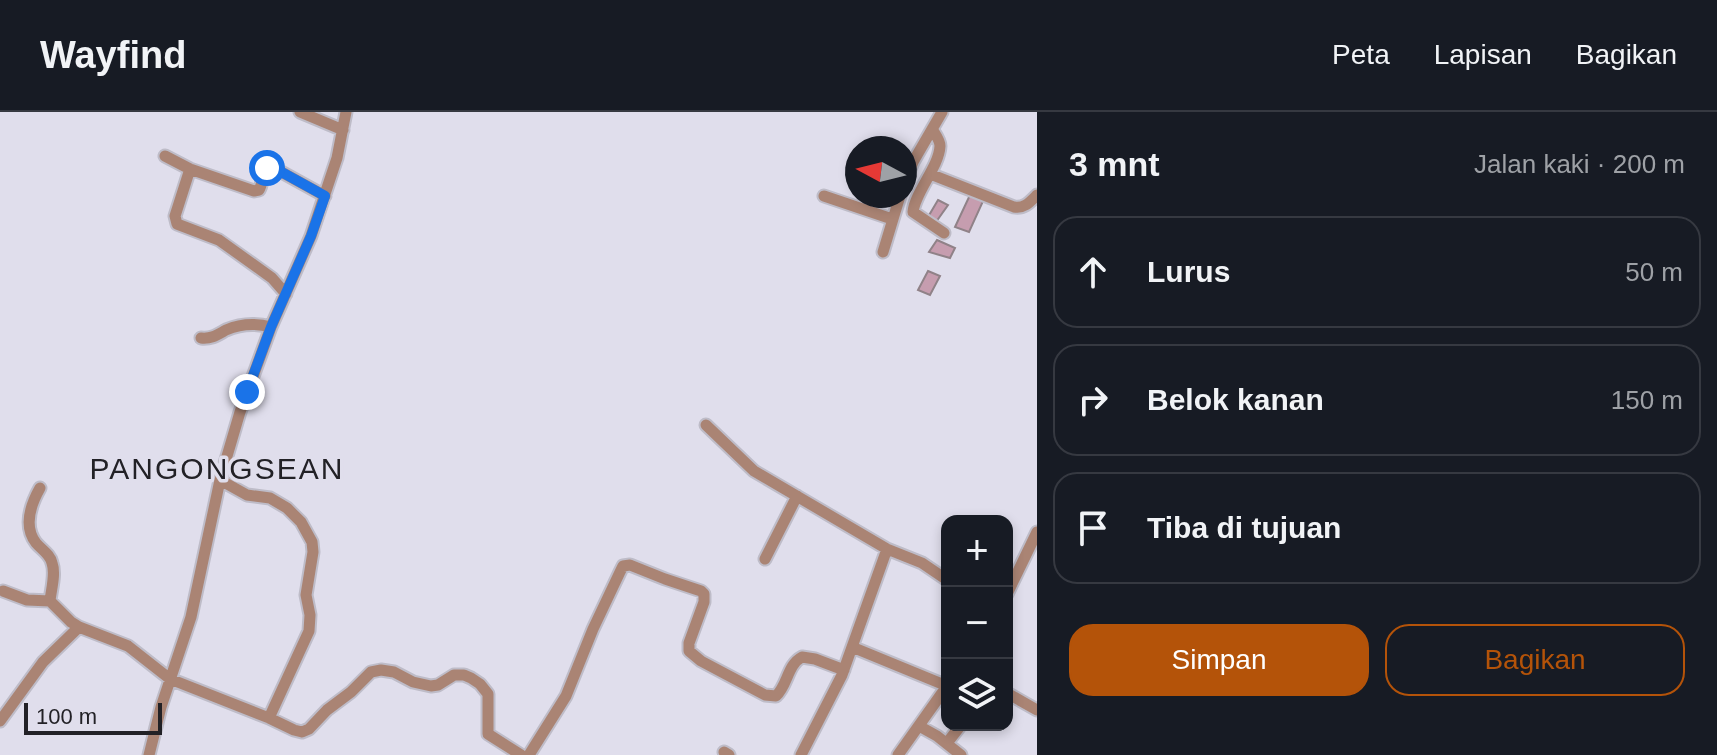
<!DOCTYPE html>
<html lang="id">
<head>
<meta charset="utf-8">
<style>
	body { margin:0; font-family:Arial,sans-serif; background:#242831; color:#f1f3f6 }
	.controls { position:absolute; right:24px; bottom:24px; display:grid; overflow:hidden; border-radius:16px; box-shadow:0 4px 12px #0003 }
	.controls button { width:72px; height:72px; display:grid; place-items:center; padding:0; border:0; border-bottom:2px solid #363941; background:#171b24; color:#f1f3f6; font:40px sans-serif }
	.compass { position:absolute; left:845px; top:24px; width:72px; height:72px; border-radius:50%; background:#171b24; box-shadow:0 4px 12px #0003; rotate:277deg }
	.scale { position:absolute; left:24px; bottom:20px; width:138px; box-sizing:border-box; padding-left:8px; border:4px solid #222126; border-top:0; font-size:22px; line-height:28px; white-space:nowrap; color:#222126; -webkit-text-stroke:6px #e0deec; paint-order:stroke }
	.stop { position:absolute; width:24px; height:24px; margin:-18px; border:6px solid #1a73e8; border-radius:50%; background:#fff }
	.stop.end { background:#1a73e8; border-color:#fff; box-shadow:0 2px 8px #0008 }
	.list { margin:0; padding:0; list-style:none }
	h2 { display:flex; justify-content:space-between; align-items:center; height:104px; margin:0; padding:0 32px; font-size:34px }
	h2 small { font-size:26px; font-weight:400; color:#9ea1a6 }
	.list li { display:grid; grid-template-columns:52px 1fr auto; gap:24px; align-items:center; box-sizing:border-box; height:112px; margin:0 16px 16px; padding:0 16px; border:2px solid #363941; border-radius:24px }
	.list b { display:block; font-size:30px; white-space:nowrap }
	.list em { font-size:26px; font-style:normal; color:#9ea1a6 }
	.actions { display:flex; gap:16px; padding:24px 32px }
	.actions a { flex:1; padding:18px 0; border:2px solid #b45309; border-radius:24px; text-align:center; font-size:28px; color:#b45309 }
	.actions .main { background:#b45309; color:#fff }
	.icon { flex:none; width:44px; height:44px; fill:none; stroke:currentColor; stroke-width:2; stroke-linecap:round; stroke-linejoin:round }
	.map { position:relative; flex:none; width:1037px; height:643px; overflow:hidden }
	header { display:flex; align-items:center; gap:48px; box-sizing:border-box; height:112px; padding:0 40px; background:#171b24; border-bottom:2px solid #363941 }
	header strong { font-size:38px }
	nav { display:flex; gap:44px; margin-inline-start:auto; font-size:28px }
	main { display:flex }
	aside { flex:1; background:#171b24 }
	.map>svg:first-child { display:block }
	.building { fill:#c69daf; stroke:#908288; stroke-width:2 }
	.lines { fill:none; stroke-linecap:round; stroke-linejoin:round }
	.minor-casing { stroke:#bebcc8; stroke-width:15 }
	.minor { stroke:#aa8474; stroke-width:11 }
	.route { stroke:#1a73e8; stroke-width:10 }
	.labels { text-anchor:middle; stroke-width:7; stroke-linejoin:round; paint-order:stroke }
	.quarter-label { font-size:30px; letter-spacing:2px; fill:#222126; stroke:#e0deec }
</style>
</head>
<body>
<header>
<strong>Wayfind</strong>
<nav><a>Peta</a><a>Lapisan</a><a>Bagikan</a></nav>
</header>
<main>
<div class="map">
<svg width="1037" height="643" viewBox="0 0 1037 643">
	<rect width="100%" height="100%" fill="#e0deec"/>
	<path class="building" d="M970 83 984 87 969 120 955 115Z
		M938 88 948 93 936 110 928 105Z
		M937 128 955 136 950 146 929 140Z
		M928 159 940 164 930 183 918 178Z"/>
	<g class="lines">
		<g class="minor-casing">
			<path id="minor" d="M300 0 343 18
				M932 17C935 22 940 28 940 34 939 55 915 80 913 100L944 121
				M165 44 190 57 254 79 259 78C263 71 262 63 267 56L276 57 325 84
				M190 57 175 104 177 112 219 128 272 166 286 182
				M930 62 1014 95C1024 97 1030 90 1037 83
				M905 69 913 50 942 0
				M824 84 892 107
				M883 140 900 84
				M201 226C212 227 217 223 226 218 240 212 256 211 271 215
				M706 313 754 359 887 437 922 451 947 468
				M220 368 247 383 270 386 287 396 301 410 312 430 313 440 306 483 310 503 309 519 269 606
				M40 376C31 392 23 414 36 431 42 438 50 442 52 451 56 462 51 478 50 489
				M765 447 797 384
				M3 479 27 488 50 489 71 510 79 515
				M1007 482 1037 420
				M852 535 947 574
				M1007 581 1037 598
				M0 609 43 550 79 515 128 534 170 567 269 606 294 618 302 620 309 617 327 598 351 580 371 560 381 558 394 560 413 570 431 574 438 573 454 563H464L471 566 480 572 488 582V622L521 643
				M919 614 937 624 961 643
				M947 631 961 613
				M724 640 729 643
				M149 643 161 595 191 505 220 368 240 300 271 215 311 124 337 46 346 0
				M529 643 566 584 593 517 620 460 623 454 630 453 665 467 701 479 704 482V490L689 531V539L701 549 765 583 776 584C788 573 787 553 802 545L815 547 844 558
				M801 643 842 563 887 437
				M898 643 947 574"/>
		</g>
		<use href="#minor" class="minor"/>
	</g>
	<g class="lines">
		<path class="route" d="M247 280 271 215 311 124 325 84 276 57 267 56"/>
	</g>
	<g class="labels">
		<g class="quarter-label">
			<text x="217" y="367">PANGONGSEAN</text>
		</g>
	</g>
</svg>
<div class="controls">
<button>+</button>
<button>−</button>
<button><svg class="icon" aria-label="layers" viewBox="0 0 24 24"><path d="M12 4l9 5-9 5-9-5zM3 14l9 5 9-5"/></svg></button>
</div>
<svg class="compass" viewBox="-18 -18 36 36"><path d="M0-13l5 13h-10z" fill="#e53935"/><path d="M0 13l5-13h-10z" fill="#9ea1a6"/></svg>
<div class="scale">100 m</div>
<div class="stop" style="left:267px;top:56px"></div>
<div class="stop end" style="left:247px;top:280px"></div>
</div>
<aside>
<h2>3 mnt<small>Jalan kaki · 200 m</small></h2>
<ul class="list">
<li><svg class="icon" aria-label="ahead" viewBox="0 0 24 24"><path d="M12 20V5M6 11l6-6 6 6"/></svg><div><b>Lurus</b></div><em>50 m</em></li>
<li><svg class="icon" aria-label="right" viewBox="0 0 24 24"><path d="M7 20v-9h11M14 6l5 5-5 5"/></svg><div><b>Belok kanan</b></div><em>150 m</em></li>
<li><svg class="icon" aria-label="arrive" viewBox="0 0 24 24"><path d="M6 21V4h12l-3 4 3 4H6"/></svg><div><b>Tiba di tujuan</b></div></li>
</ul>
<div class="actions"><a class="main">Simpan</a><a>Bagikan</a></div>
</aside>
</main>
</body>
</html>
